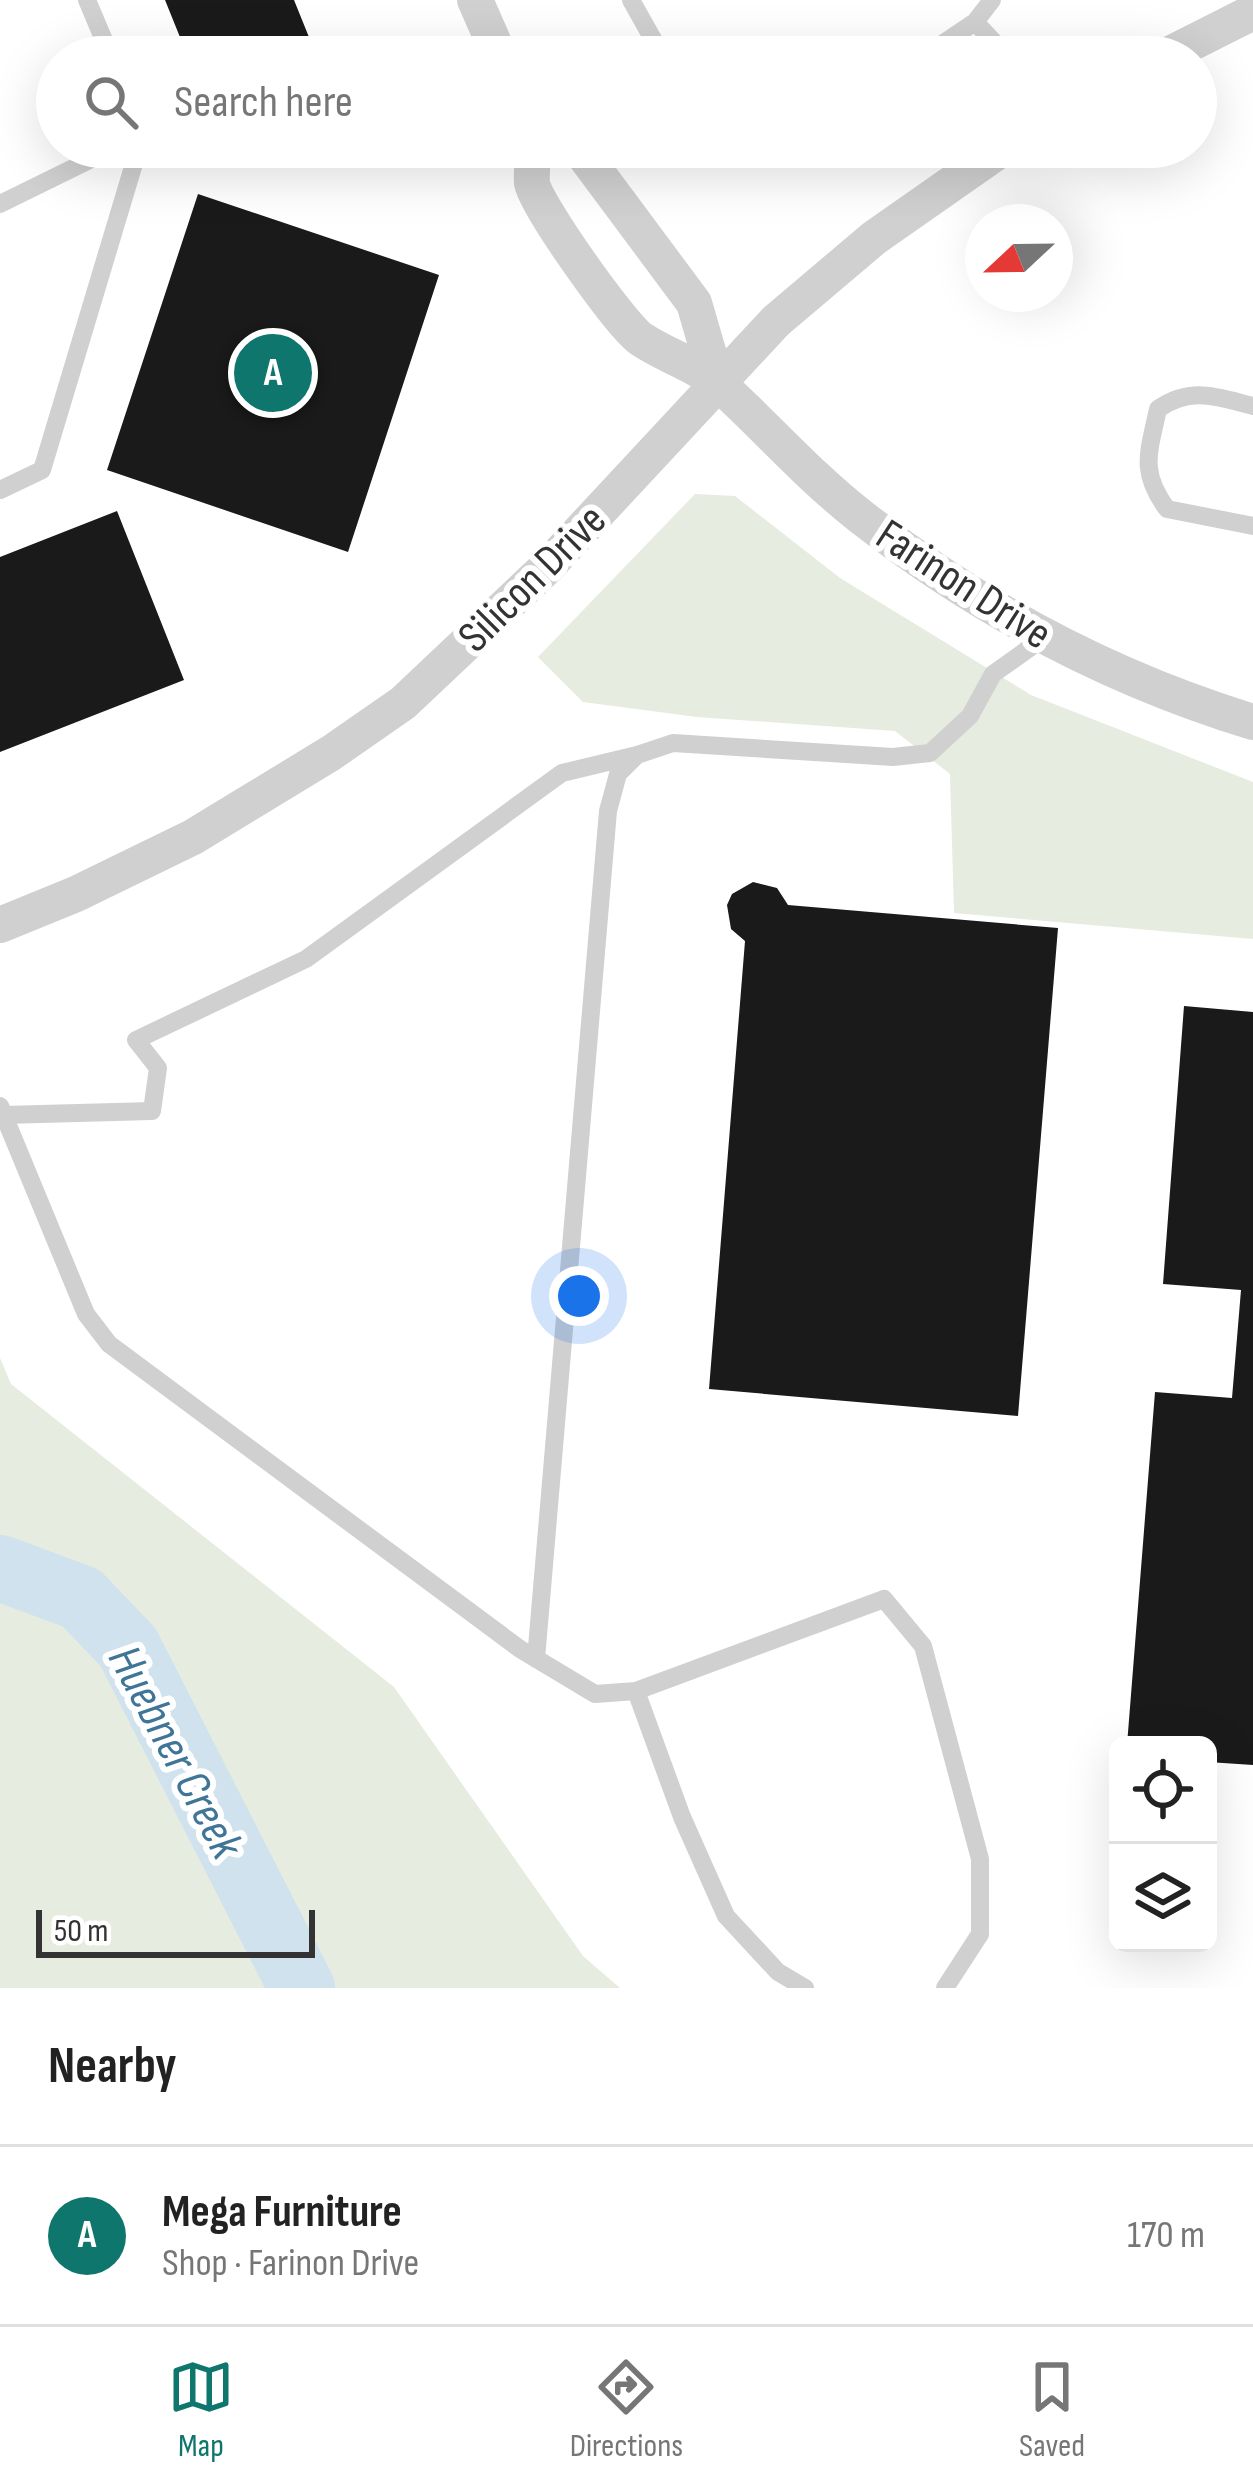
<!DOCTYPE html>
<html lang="en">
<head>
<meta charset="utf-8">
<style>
	body { margin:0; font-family:"Sofia Sans Condensed",sans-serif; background:#f6f6f6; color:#222 }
	.controls { position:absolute; right:36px; bottom:36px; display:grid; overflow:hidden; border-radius:18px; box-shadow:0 12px 48px #0002 }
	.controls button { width:108px; height:108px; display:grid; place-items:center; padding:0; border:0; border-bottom:3px solid #e0e0e0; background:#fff; color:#222; font:60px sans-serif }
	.compass { position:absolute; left:965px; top:204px; width:108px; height:108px; border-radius:50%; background:#fff; box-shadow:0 12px 48px #0002; rotate:248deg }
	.scale { position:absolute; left:36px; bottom:30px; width:279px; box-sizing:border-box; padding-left:12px; border:6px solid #333; border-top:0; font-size:33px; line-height:42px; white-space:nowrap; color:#333; -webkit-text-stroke:9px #fff; paint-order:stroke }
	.you { position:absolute; left:579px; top:1296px; width:42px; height:42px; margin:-30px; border:9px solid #fff; border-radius:50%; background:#1a73e8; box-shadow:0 0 0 18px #1a73e833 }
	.badge { display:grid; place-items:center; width:78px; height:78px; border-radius:50%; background:#0f766e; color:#fff; font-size:39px; font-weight:700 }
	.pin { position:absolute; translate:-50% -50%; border:6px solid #fff; box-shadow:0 3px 12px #0006 }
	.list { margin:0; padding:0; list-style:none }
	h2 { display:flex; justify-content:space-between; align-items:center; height:156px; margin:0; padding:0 48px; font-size:51px }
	h2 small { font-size:39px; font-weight:400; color:#767676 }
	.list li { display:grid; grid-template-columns:78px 1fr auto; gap:36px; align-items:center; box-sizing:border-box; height:180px; padding:0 48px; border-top:3px solid #e0e0e0 }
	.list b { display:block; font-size:45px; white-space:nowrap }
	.list p { margin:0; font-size:39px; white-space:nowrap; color:#767676 }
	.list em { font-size:39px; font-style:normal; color:#767676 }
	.icon { flex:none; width:66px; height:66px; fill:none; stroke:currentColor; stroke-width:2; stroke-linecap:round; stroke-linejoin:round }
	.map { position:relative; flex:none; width:1253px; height:1988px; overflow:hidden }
	.search { position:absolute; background:#fff; box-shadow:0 12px 48px #0002; left:36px; right:36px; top:36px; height:132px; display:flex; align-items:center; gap:30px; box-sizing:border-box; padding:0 42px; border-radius:66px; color:#767676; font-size:45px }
	.sheet { height:336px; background:#fff }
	nav { display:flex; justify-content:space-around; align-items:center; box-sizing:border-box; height:168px; border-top:3px solid #e0e0e0; background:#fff; font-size:33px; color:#767676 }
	nav a { display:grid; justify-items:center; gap:6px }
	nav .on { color:#0f766e }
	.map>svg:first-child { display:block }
	.green { fill:#e6ecdf }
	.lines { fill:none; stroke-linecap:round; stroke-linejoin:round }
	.river { stroke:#cfe2ee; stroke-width:66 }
	.building { fill:#1a1a1a }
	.lane { stroke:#d0d0d0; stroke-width:18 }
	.street { stroke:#d0d0d0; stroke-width:36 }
	.labels { text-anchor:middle; stroke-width:12; stroke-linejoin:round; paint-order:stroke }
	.street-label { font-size:45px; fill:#333; stroke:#fff }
	.water-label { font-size:48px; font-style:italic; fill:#3f7597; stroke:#fff }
</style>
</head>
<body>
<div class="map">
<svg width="1253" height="1988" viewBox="0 0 1253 1988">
	<rect width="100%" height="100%" fill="#fff"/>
	<path class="green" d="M695 494 735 496 840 578 1031 695 1253 782V939L954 913 950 774 895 731 697 717 583 702 538 657Z
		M0 1358 11 1384 394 1687 583 1956 620 1988H0Z"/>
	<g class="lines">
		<path class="river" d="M0 1568 81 1598 128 1647 302 1988"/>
	</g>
	<path class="building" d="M165 0H294L317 57H188Z
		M225 147H282L233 167Z
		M198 194 439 275 348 552 107 470Z
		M117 511 184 680 0 752V557Z
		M753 882 777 888 788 905 1058 928 1018 1416 709 1389 745 941 731 929 727 905 732 894Z
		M1184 1006 1253 1012V1765L1208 1762V1745H1127L1155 1392 1232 1398 1241 1290 1163 1284Z"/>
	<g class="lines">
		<path class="lane" d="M87 0 111 57
			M631 0 663 57
			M975 22 1008 57
			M923 57 975 22 992 0
			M0 204 116 147
			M1253 406C1217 397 1191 386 1158 409 1149 452 1139 471 1167 509L1253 526
			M0 490 42 470 139 147
			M0 1106 86 1314 109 1344 520 1649 595 1694 636 1691 682 1817 726 1916 778 1972 805 1988
			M4 1115 152 1111 158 1068 136 1040 306 959 562 773 637 755
			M536 1659 608 811 618 774 637 755 673 743 893 757 930 753 970 716 993 674 1045 637
			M636 1691 884 1599 923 1646 980 1859V1934L945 1988"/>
		<path class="street" d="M475 0 500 57
			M1164 57 1253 12
			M534 147C533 158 531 172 532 183 536 206 621 325 641 339 666 356 698 365 720 385 767 428 809 476 860 516 978 608 1109 678 1253 722
			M578 147 694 303 717 382
			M0 925 76 894 193 837 331 753 403 703 547 567 776 321 874 238 1004 147"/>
	</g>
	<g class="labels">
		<g class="street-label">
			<text transform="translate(531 577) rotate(-45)" y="16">Silicon Drive</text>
			<text transform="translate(965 583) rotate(33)" y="16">Farinon Drive</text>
		</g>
		<g class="water-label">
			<text transform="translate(177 1751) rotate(62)" y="17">Huebner Creek</text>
		</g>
	</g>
</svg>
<div class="controls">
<button><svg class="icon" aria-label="locate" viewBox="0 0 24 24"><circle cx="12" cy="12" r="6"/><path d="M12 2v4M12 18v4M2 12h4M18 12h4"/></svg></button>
<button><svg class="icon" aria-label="layers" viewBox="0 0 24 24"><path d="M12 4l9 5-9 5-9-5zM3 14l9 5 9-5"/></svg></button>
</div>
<svg class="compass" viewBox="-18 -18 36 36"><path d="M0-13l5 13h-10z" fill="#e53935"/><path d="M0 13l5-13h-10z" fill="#767676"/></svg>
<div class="scale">50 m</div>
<div class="you"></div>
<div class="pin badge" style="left:273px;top:373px">A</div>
<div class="search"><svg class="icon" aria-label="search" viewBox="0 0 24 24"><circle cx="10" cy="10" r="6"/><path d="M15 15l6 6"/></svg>Search here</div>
</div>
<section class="sheet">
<h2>Nearby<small></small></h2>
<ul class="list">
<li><span class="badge">A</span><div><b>Mega Furniture</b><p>Shop · Farinon Drive</p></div><em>170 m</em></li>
</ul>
</section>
<nav>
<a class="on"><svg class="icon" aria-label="map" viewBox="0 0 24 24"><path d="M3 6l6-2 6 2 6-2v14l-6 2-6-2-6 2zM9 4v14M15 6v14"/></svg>Map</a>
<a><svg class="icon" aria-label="directions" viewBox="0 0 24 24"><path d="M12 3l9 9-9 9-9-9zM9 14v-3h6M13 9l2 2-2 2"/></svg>Directions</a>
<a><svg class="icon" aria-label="saved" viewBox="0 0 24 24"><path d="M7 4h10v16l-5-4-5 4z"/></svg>Saved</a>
</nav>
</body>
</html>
